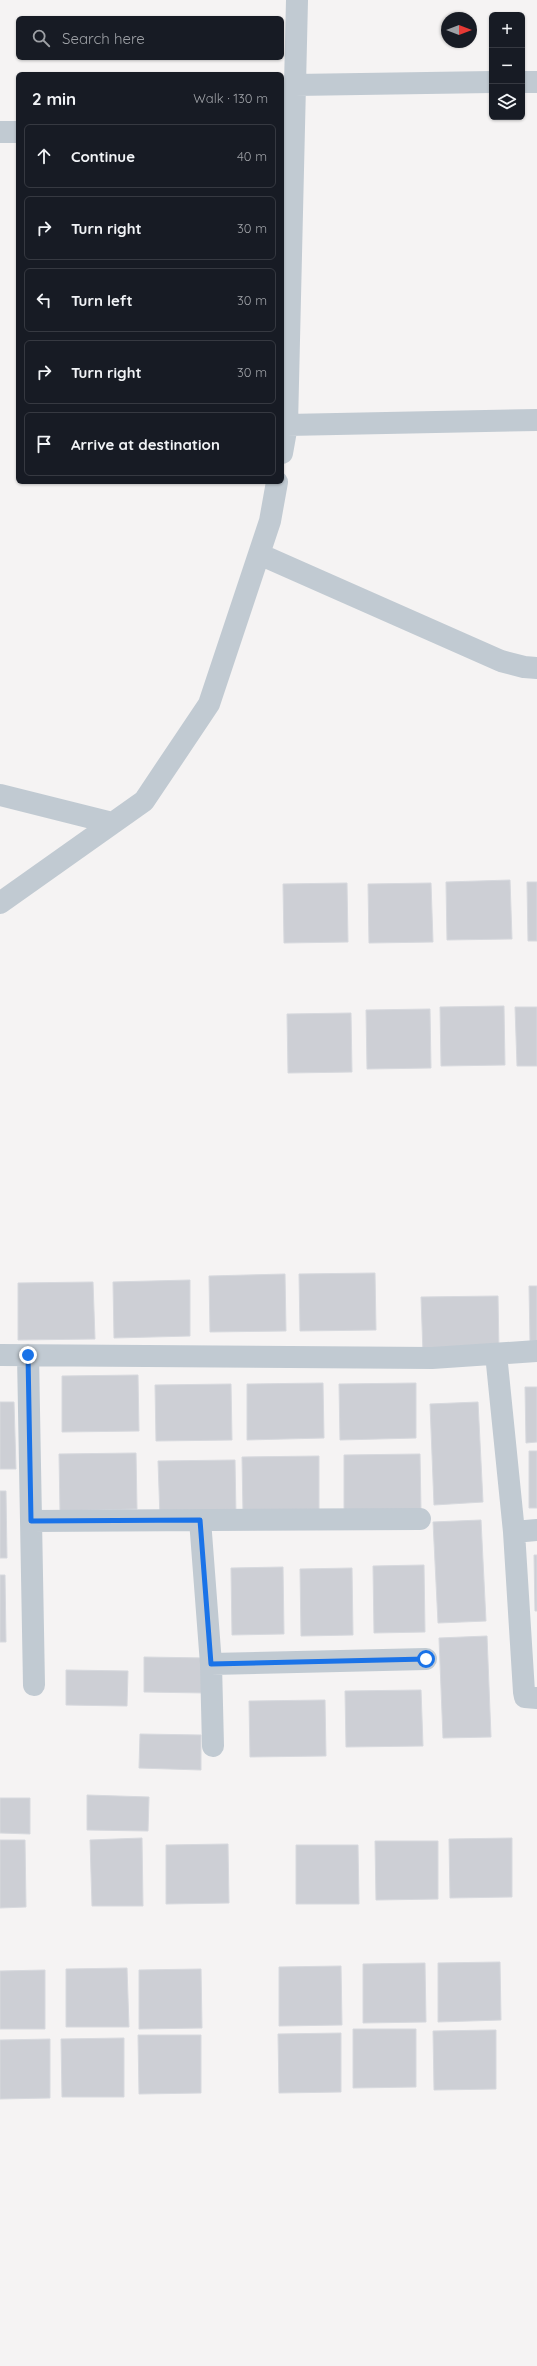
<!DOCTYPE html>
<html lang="en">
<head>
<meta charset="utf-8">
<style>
	body { margin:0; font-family:Quicksand,sans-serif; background:#20242c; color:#f1f3f6 }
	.controls { position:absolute; right:12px; top:12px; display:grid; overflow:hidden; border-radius:6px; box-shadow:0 1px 3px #0004 }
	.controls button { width:36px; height:36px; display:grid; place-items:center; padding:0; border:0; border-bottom:1px solid #363941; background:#171b24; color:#f1f3f6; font:20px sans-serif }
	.compass { position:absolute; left:441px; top:12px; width:36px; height:36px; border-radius:50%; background:#171b24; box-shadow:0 1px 3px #0004; rotate:90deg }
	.stop { position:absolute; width:12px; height:12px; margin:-9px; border:3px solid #1a73e8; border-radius:50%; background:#fff }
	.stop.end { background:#1a73e8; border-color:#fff; box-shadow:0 1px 4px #0008 }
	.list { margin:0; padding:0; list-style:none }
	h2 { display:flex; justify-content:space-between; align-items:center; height:52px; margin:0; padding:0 16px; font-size:17px }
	h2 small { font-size:13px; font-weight:400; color:#9ea1a6 }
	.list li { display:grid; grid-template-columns:26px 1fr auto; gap:12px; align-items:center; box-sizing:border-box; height:64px; margin:0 8px 8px; padding:0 8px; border:1px solid #363941; border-radius:6px }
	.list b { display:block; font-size:15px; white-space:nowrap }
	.list em { font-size:13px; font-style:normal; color:#9ea1a6 }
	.icon { flex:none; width:22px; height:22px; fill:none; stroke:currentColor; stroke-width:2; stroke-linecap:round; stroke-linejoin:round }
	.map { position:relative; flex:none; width:537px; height:2366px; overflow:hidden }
	.search { position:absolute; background:#171b24; box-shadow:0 1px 3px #0004; left:16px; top:16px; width:268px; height:44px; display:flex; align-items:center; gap:10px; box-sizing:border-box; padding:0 14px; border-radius:6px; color:#9ea1a6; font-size:15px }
	.panel { position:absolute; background:#171b24; box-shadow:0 1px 3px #0004; left:16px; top:72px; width:268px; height:412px; border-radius:6px }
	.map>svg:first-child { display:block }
	.building { fill:#cdcfd5; stroke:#d7d9de }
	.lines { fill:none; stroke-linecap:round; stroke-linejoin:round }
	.minor { stroke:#c1cad2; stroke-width:22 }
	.route { stroke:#1a73e8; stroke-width:5 }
</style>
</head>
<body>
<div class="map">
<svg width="537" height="2366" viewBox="0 0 537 2366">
	<rect width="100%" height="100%" fill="#f5f3f3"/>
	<path class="building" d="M510 880 512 939 447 940 446 882Z
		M527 882H537V941H528Z
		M347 883 348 942 284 943 283 884Z
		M431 883 433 942 369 943 368 884Z
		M504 1006 505 1065 441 1066 440 1007Z
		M515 1007H537V1066H517Z
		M430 1009 431 1068 367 1069 366 1010Z
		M351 1013 352 1072 288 1073 287 1014Z
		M375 1273 376 1330 300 1331 299 1274Z
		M285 1274 286 1331 210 1332 209 1276Z
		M190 1280V1336L114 1338 113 1282Z
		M93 1282 95 1339 18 1340V1283Z
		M529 1286H537V1341H530Z
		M498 1296 499 1352 423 1353 421 1297Z
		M138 1375 139 1431 62 1432V1376Z
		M323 1383 324 1438 247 1440V1384Z
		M416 1383V1438L340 1440 339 1384Z
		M231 1384 232 1440 156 1441 155 1385Z
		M525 1387H537V1442L526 1443Z
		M0 1402H14L16 1469H0Z
		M478 1402 483 1502 434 1505 430 1404Z
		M529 1451H537V1508H529Z
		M136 1453 137 1509 60 1511 59 1454Z
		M420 1454 421 1511 344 1512V1455Z
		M319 1456V1512L243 1513 242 1457Z
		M235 1460 236 1516 160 1517 158 1461Z
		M0 1491H6L7 1558H0Z
		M481 1520 486 1621 438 1623 433 1522Z
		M534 1555H537V1611H535Z
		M424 1565 425 1632 374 1633 373 1566Z
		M283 1567 284 1634 232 1635 231 1568Z
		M352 1568 353 1635 301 1636 300 1569Z
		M0 1575H5L6 1642H0Z
		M487 1636 491 1737 443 1738 439 1638Z
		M144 1657 206 1658V1693L144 1692Z
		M66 1670 128 1671 127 1706 66 1705Z
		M421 1690 423 1746 346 1747 345 1691Z
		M325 1700 326 1756 250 1757 249 1701Z
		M140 1734 201 1735V1770L139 1768Z
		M87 1795 149 1797 148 1831 87 1830Z
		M0 1798H30V1834L0 1833Z
		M142 1838 143 1906H92L90 1840Z
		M512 1838V1897L450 1898 449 1839Z
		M0 1840H25L26 1907 0 1908Z
		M375 1841H438V1899L376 1900Z
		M228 1844 229 1903 166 1904V1845Z
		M296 1845H358L359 1904H296Z
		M500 1962 501 2020 438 2022V1963Z
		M425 1963 426 2022 363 2023V1964Z
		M341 1966 342 2025 279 2026V1967Z
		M127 1968 129 2027H66V1969Z
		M201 1969 202 2028 139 2029V1970Z
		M45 1970V2029H0V1971Z
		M353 2029H416V2087L353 2088Z
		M496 2030V2089L434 2090 433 2031Z
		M341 2033V2092L279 2093 278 2034Z
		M138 2035H201V2093L139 2094Z
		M124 2038V2097H62L61 2039Z
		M50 2039V2098L0 2099V2040Z"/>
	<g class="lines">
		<path class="minor" d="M522 82H537
			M295 85 492 82
			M0 132H18
			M287 425 537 420
			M282 453 287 425 297 0
			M259 554 501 661 524 667 537 668
			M0 795 112 823
			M0 903 144 801 209 704 270 521 277 482
			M496 1354 514 1532 524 1692 525 1697 537 1698
			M0 1355 432 1358 537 1351
			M28 1355 34 1685
			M200 1520 211 1664 426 1659
			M31 1521 420 1519
			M514 1532 537 1530
			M211 1664 213 1746"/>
	</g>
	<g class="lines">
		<path class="route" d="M28 1355 31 1521 200 1520 211 1664 426 1659"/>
	</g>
</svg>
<div class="controls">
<button>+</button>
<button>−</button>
<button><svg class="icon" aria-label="layers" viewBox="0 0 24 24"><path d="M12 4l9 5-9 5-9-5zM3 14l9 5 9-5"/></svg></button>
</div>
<svg class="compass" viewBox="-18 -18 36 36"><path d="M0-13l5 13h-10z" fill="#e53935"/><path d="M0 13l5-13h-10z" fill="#9ea1a6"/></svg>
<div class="stop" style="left:426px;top:1659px"></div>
<div class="stop end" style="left:28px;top:1355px"></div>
<div class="search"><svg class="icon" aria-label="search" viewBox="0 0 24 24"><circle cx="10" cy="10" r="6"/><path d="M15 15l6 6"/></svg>Search here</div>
<section class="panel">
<h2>2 min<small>Walk · 130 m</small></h2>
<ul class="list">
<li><svg class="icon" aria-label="ahead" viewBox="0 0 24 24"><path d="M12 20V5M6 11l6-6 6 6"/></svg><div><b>Continue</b></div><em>40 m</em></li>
<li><svg class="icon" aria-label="right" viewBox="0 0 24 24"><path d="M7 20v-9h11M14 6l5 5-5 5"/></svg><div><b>Turn right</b></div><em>30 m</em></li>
<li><svg class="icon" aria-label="left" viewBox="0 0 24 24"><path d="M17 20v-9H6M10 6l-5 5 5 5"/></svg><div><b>Turn left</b></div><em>30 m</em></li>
<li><svg class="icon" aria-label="right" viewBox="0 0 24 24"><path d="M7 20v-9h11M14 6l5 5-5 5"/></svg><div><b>Turn right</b></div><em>30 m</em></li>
<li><svg class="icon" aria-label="arrive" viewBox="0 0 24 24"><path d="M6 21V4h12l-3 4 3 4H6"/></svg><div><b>Arrive at destination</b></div></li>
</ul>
</section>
</div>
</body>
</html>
